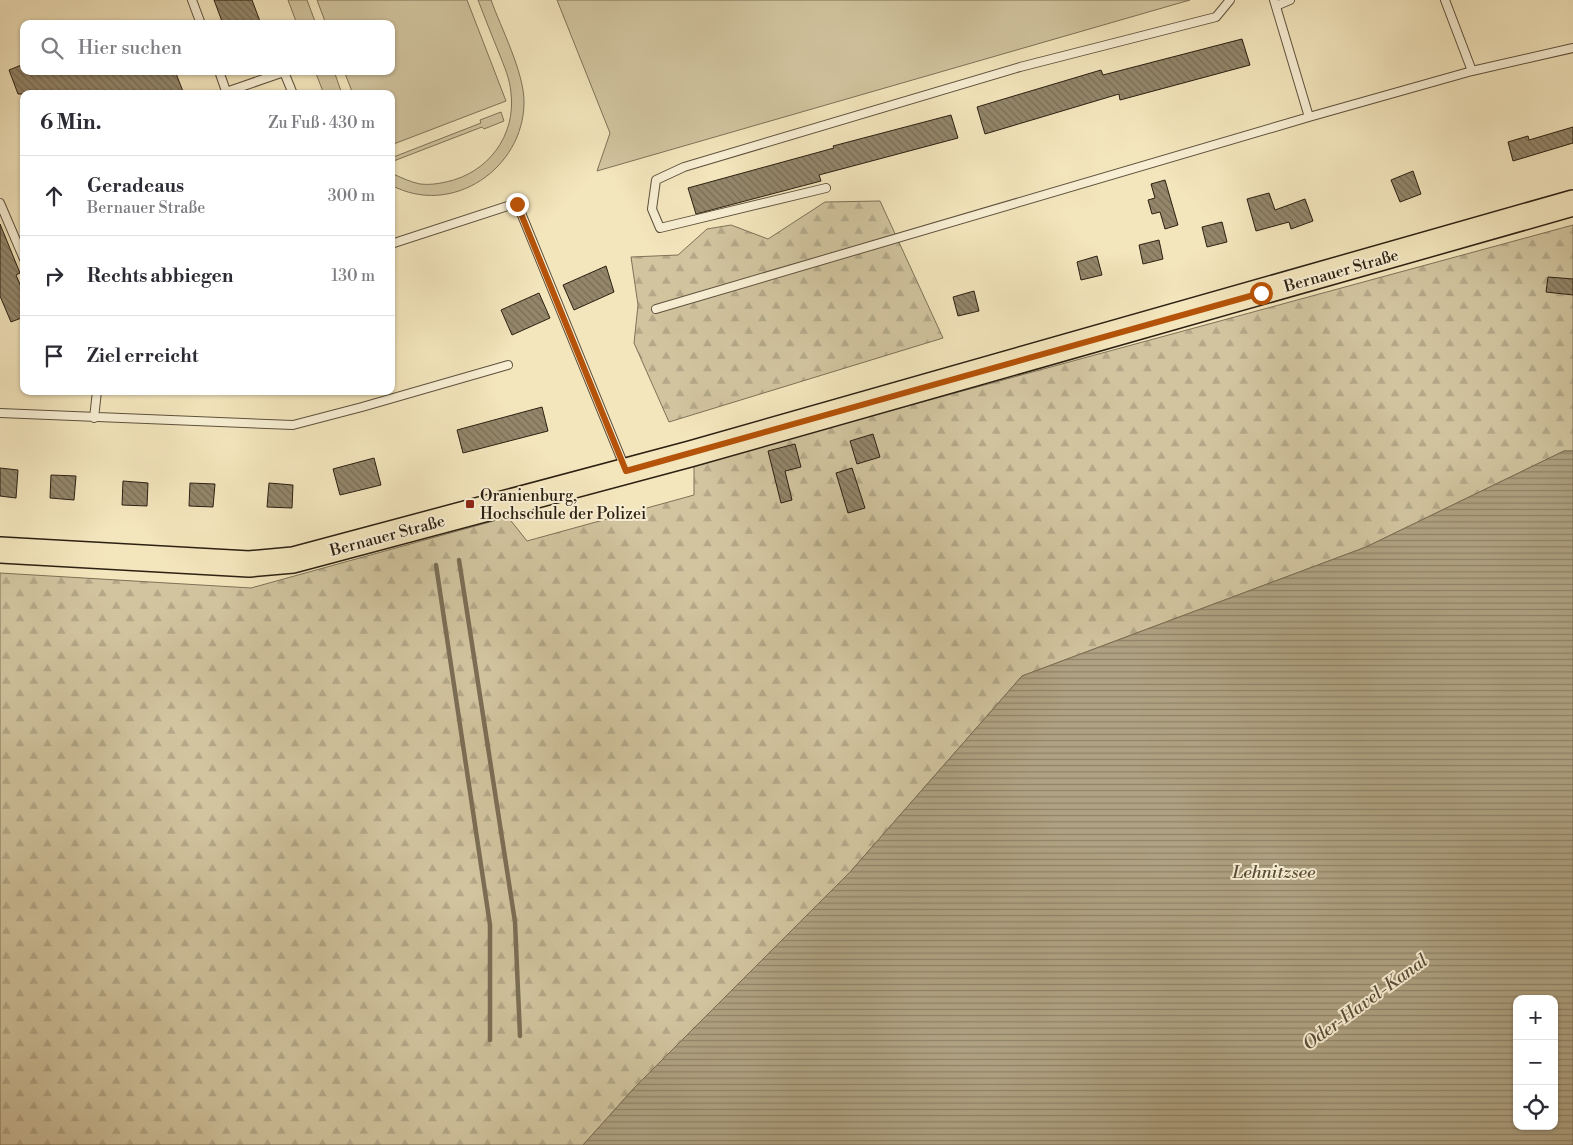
<!DOCTYPE html>
<html lang="de">
<head>
<meta charset="utf-8">
<style>
	body { margin:0; font-family:"Libre Bodoni",serif; background:#f7f7f7; color:#2b2b33 }
	.controls { position:absolute; right:15px; bottom:15px; display:grid; overflow:hidden; border-radius:10px; box-shadow:0 1px 4px #0004 }
	.controls button { width:45px; height:45px; display:grid; place-items:center; padding:0; border:0; border-bottom:1px solid #e1e1e2; background:#fff; color:#2b2b33; font:25px sans-serif }
	.stop { position:absolute; width:15px; height:15px; margin:-11px; border:4px solid #b45309; border-radius:50%; background:#fff }
	.stop.end { background:#b45309; border-color:#fff; box-shadow:0 1px 5px #0008 }
	.list { margin:0; padding:0; list-style:none }
	h2 { display:flex; justify-content:space-between; align-items:center; height:65px; margin:0; padding:0 20px; font-size:21px }
	h2 small { font-size:16px; font-weight:400; color:#7c7c81 }
	.list li { display:grid; grid-template-columns:32px 1fr auto; gap:15px; align-items:center; box-sizing:border-box; height:80px; padding:0 20px; border-top:1px solid #e1e1e2 }
	.list b { display:block; font-size:19px; white-space:nowrap }
	.list p { margin:0; font-size:16px; white-space:nowrap; color:#7c7c81 }
	.list em { font-size:16px; font-style:normal; color:#7c7c81 }
	.icon { flex:none; width:28px; height:28px; fill:none; stroke:currentColor; stroke-width:2; stroke-linecap:round; stroke-linejoin:round }
	.map { position:relative; flex:none; width:1573px; height:1145px; overflow:hidden }
	.search { position:absolute; background:#fff; box-shadow:0 1px 4px #0004; left:20px; top:20px; width:375px; height:55px; display:flex; align-items:center; gap:12px; box-sizing:border-box; padding:0 18px; border-radius:10px; color:#7c7c81; font-size:19px }
	.panel { position:absolute; background:#fff; box-shadow:0 1px 4px #0004; left:20px; top:90px; width:375px; height:305px; border-radius:10px }
	.map>svg:first-child { display:block }
	.grass { fill:#d1c49f; stroke:#7e7258 }
	.forest { fill:url(#forest-firs); stroke:#7e7258 }
	.water { fill:url(#water-rules); stroke:#7b6e55; fill-rule:evenodd }
	.lines { fill:none; stroke-linecap:round; stroke-linejoin:round }
	.stream { stroke:#7b6e55; stroke-width:4.5 }
	.building { fill:url(#building-back-hatch); stroke:#2c2012 }
	.service-casing { stroke:#5e513c; stroke-width:10 }
	.primary-casing { stroke:#2c2012; stroke-width:28 }
	.service { stroke:#f7eed3; stroke-width:8 }
	.primary { stroke:#f3e5bc; stroke-width:25 }
	.route { stroke:#b45309; stroke-width:6 }
	.poi-dot { fill:#8f2418; stroke:#f7eed3; stroke-width:2 }
	.labels { text-anchor:middle; stroke-width:4; stroke-linejoin:round; paint-order:stroke }
	.street-label { font-size:16px; fill:#2c2012; stroke:#f7eed3 }
	.poi-label { font-size:16px; fill:#2c2012; stroke:#f7eed3; text-anchor:start }
	.water-label { font-size:18px; font-style:italic; fill:#5a4e39; stroke:#f7eed3 }
</style>
</head>
<body>
<div class="map">
<svg width="1573" height="1145" viewBox="0 0 1573 1145">
	<defs>
		<pattern id="forest-firs" width="22" height="20" patternUnits="userSpaceOnUse" patternTransform="scale(1.25)"><rect width="22" height="20" fill="#d1c49f"/><path d="M5 1l3.5 6h-7zM16 11l3.5 6h-7z" fill="#b4a888"/></pattern>
		<pattern id="water-rules" width="6" height="5" patternUnits="userSpaceOnUse" patternTransform="scale(1.25)"><rect width="6" height="5" fill="#afa282"/><path d="M0 2.5h6" fill="none" stroke="#8f8469"/></pattern>
		<pattern id="building-back-hatch" width="6" height="6" patternUnits="userSpaceOnUse" patternTransform="scale(1.25)"><rect width="6" height="6" fill="#93866a"/><path d="M-1 5l2 2M0 0l6 6M5-1l2 2" fill="none" stroke="#786d56"/></pattern>
	</defs>
	<rect width="100%" height="100%" fill="#f3e5bc"/>
	<filter id="stains"><feTurbulence type="fractalNoise" baseFrequency=".004" numOctaves="4"/><feColorMatrix values="0 0 0 0 .2 0 0 0 0 .09 0 0 0 0 .02 0 0 0 .5 -.17"/></filter>
	<radialGradient id="worn" r=".72"><stop offset=".6" stop-color="#630" stop-opacity="0"/><stop offset="1" stop-color="#630" stop-opacity=".3"/></radialGradient>
	<path class="grass" d="M288 0H307L316 24H297Z
		M317 0H467L506 101 391 145V94H353L344 71H391V24H326Z
		M478 0H491C501 28 524 72 524 102 524 168 452 218 391 185V173C400 177 410 182 420 184 429 185 437 184 446 182 488 173 516 136 511 93 510 79 504 66 499 53 492 36 485 18 478 0Z
		M557 0H1190L597 171 610 133Z
		M315 71H334L342 94H324Z
		M501 112 504 121 484 129 482 127 391 162V158L481 123 480 120Z"/>
	<path class="forest" d="M880 201 943 338 669 422 634 343 638 305 631 257 678 255 707 229 731 225 768 239 825 202Z
		M1573 225V451H1564L1366 547 1022 676 851 871 636 1086 583 1145H0V573L251 588 508 517 527 541 694 495V464Z"/>
	<path class="water" d="M1564 451H1573V1145H583L636 1086 851 871 1022 676 1366 547ZM1517 999H1554V1126H1517Z"/>
	<g class="lines">
		<path class="stream" d="M459 560 515 922 520 1036
			M436 565 490 925V1040"/>
	</g>
	<path class="building" d="M214 0H252L261 24H223Z
		M1242 39 1250 65 1120 100 1119 94 985 134 977 107 1101 70 1103 75Z
		M24 64V71H175L184 94H18L9 70Z
		M951 115 958 138 819 175 821 181 696 214 688 188 834 148 833 146Z
		M1573 127V143L1513 161 1508 142 1528 136 1529 140Z
		M1413 171 1421 194 1400 202 1391 180Z
		M1165 180 1178 225 1165 229 1160 212 1152 214 1148 200 1155 198 1151 184Z
		M1269 193 1275 210 1305 199 1313 221 1291 229 1289 222 1256 231 1247 199Z
		M1222 222 1227 242 1207 247 1202 227Z
		M0 224 20 273 16 275 24 294V317L11 322 0 296Z
		M1159 240 1163 259 1143 264 1139 245Z
		M1097 256 1102 275 1081 280 1077 262Z
		M606 266 614 292 574 310 563 285Z
		M1548 277 1573 279V295L1546 292Z
		M974 291 979 311 958 316 953 297Z
		M539 293 550 318 512 335 501 310Z
		M542 407 548 431 463 453 457 430Z
		M873 434 880 457 857 464 850 441Z
		M795 444 801 467 785 471 792 500 781 503 768 451Z
		M374 458 381 485 340 495 333 469Z
		M0 468 18 470 16 498 0 496Z
		M852 468 865 508 848 513 836 473Z
		M51 475 76 476 74 500 50 498Z
		M123 481 148 483 147 506 122 505Z
		M190 483 215 484 213 507 189 506Z
		M269 483 293 485 292 508 267 507Z"/>
	<g class="lines">
		<g class="service-casing">
			<path id="service" d="M192 0 201 24
				M1274 0 1309 117
				M1445 0 1472 71
				M1276 6 1290 0
				M219 71 227 94
				M226 92 284 72 293 94
				M826 188 660 228 652 209 656 180 684 167 1020 67 1216 17 1230 0
				M0 203 24 259
				M391 244 517 203 625 468
				M656 309 1309 117 1472 71 1573 48
				M0 413 293 425 362 407 508 365
				M94 418 97 391"/>
		</g>
		<g class="primary-casing">
			<path id="primary" d="M0 550 249 564 293 560 690 454 1573 203"/>
		</g>
		<use href="#service" class="service"/>
		<use href="#primary" class="primary"/>
	</g>
	<g class="lines">
		<path class="route" d="M517 204 626 471 1261 293"/>
	</g>
	<rect class="poi-dot" x="465" y="499" width="10" height="10" rx="2.5"/>
	<g class="labels">
		<g class="street-label">
			<text transform="translate(1341 270) rotate(-16)" y="6">Bernauer Straße</text>
			<text transform="translate(387 535) rotate(-15)" y="6">Bernauer Straße</text>
		</g>
		<g class="poi-label">
			<text x="480" y="501">Oranienburg,<tspan x="480" dy="18">Hochschule der Polizei</tspan></text>
		</g>
		<g class="water-label">
			<text x="1274" y="878">Lehnitzsee</text>
			<text transform="translate(1365 1002) rotate(-36)" y="6">Oder-Havel-Kanal</text>
		</g>
	</g>
	<rect width="100%" height="100%" filter="url(#stains)"/>
	<rect width="100%" height="100%" fill="url(#worn)"/>
</svg>
<div class="controls">
<button>+</button>
<button>−</button>
<button><svg class="icon" aria-label="locate" viewBox="0 0 24 24"><circle cx="12" cy="12" r="6"/><path d="M12 2v4M12 18v4M2 12h4M18 12h4"/></svg></button>
</div>
<div class="stop" style="left:1261px;top:293px"></div>
<div class="stop end" style="left:517px;top:204px"></div>
<div class="search"><svg class="icon" aria-label="search" viewBox="0 0 24 24"><circle cx="10" cy="10" r="6"/><path d="M15 15l6 6"/></svg>Hier suchen</div>
<section class="panel">
<h2>6 Min.<small>Zu Fuß · 430 m</small></h2>
<ul class="list">
<li><svg class="icon" aria-label="ahead" viewBox="0 0 24 24"><path d="M12 20V5M6 11l6-6 6 6"/></svg><div><b>Geradeaus</b><p>Bernauer Straße</p></div><em>300 m</em></li>
<li><svg class="icon" aria-label="right" viewBox="0 0 24 24"><path d="M7 20v-9h11M14 6l5 5-5 5"/></svg><div><b>Rechts abbiegen</b></div><em>130 m</em></li>
<li><svg class="icon" aria-label="arrive" viewBox="0 0 24 24"><path d="M6 21V4h12l-3 4 3 4H6"/></svg><div><b>Ziel erreicht</b></div></li>
</ul>
</section>
</div>
</body>
</html>
